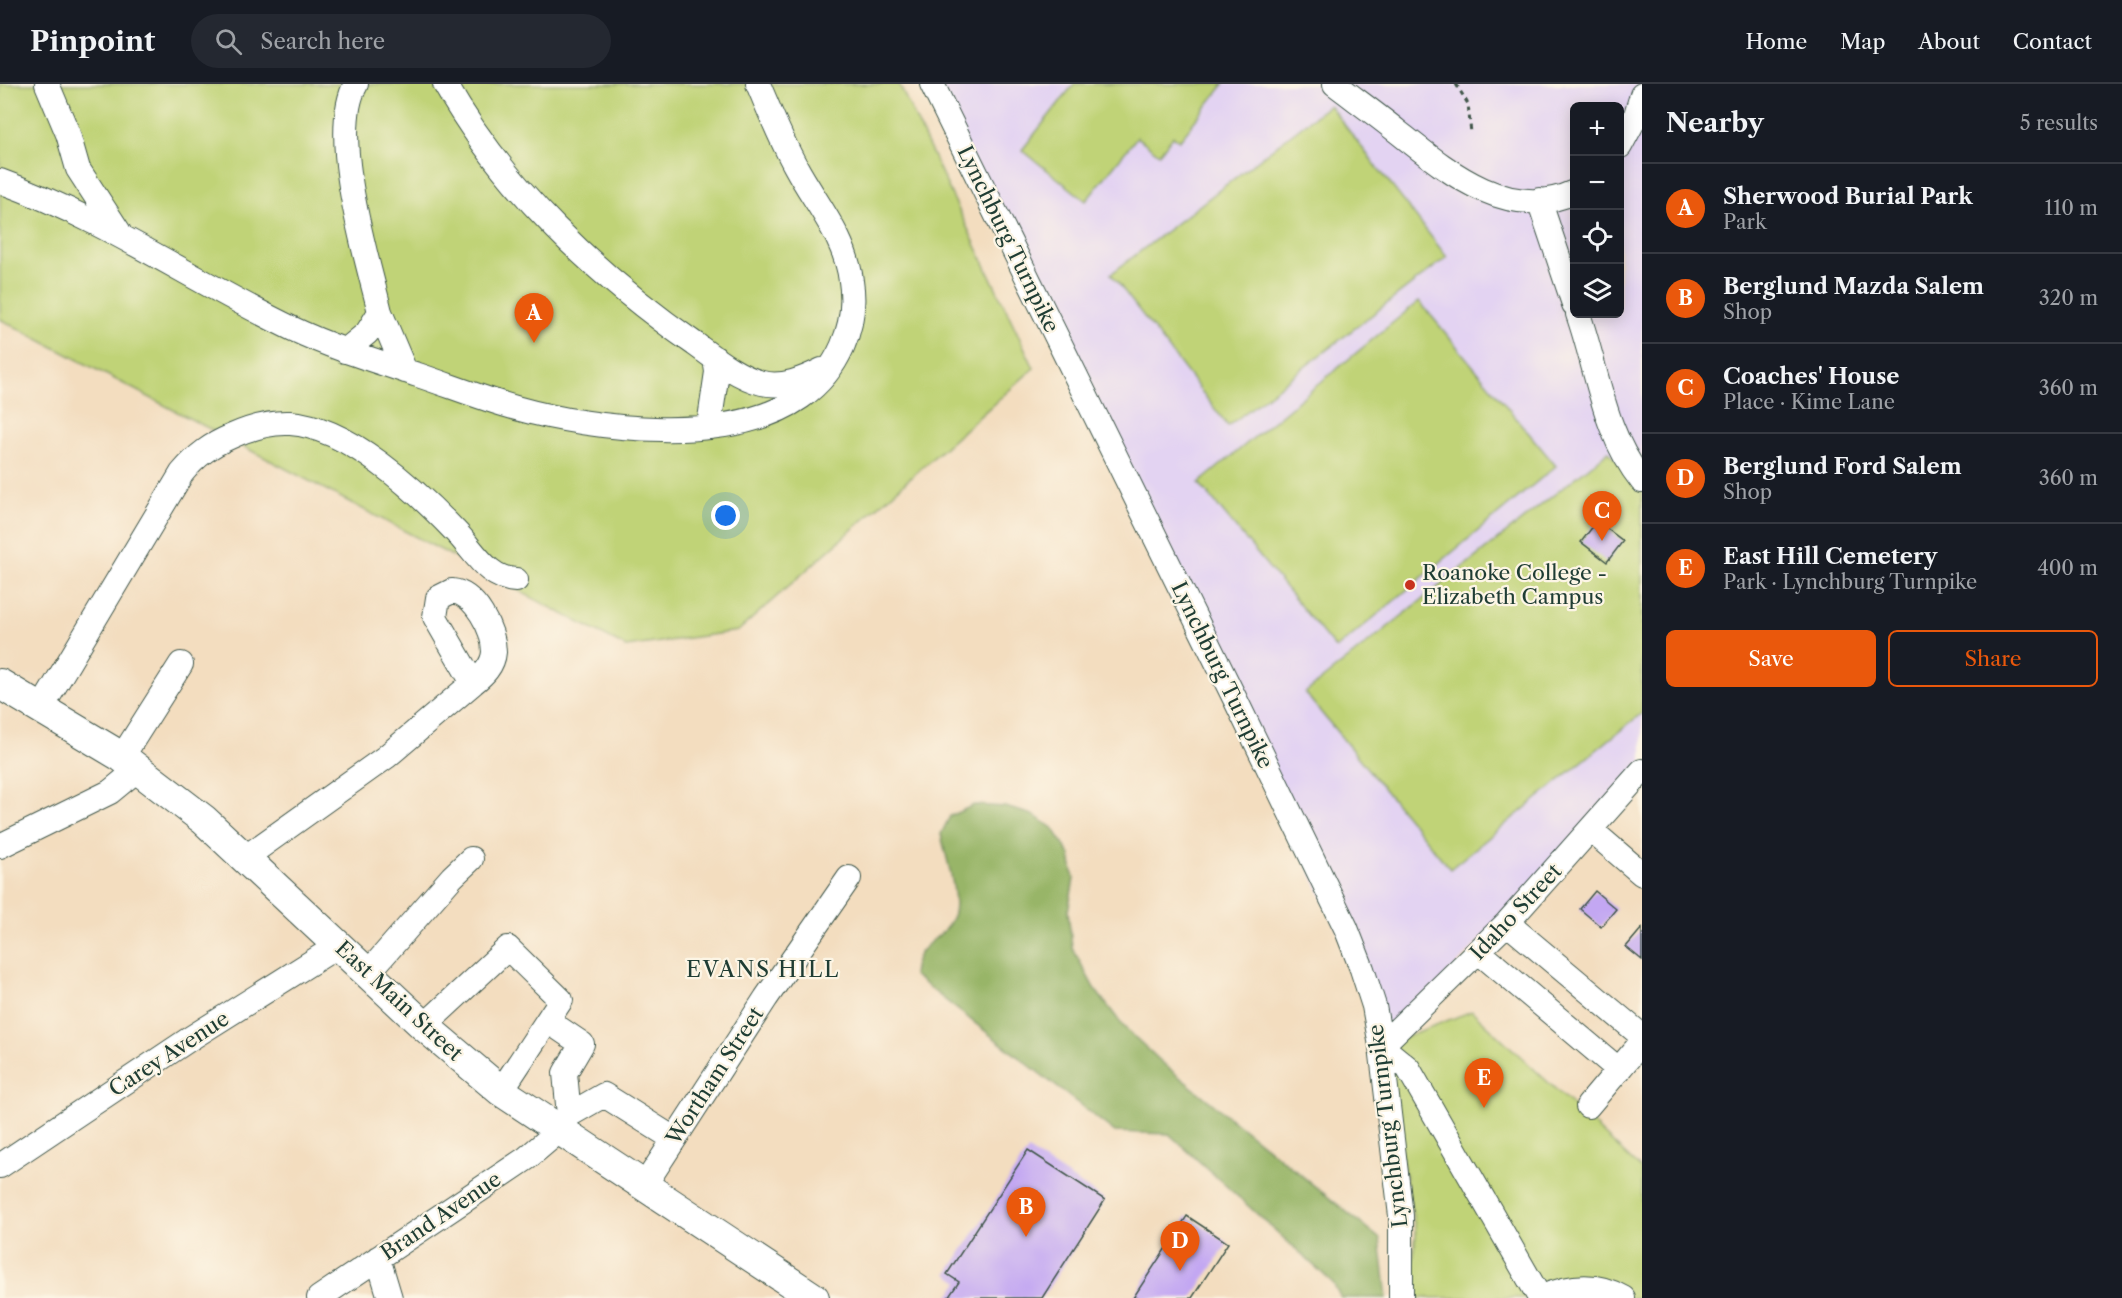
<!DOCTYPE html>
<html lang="en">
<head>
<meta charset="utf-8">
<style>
	body { margin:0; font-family:"Libre Caslon Text",serif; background:#242831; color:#f1f3f6 }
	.controls { position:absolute; right:18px; top:18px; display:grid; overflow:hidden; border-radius:9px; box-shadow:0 3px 15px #0003 }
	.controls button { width:54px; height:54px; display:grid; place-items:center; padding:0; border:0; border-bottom:2px solid #363941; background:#171b24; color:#f1f3f6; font:30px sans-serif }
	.you { position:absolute; left:726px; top:432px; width:21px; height:21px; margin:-15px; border:4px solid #fff; border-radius:50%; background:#1a73e8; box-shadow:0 0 0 9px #1a73e833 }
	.badge { display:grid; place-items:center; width:39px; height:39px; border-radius:50%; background:#ea580c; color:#fff; font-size:20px; font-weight:700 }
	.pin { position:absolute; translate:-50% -50px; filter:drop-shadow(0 2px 3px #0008) }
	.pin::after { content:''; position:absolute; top:32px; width:21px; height:18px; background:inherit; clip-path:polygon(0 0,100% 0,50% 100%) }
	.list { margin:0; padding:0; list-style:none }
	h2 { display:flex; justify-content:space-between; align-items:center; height:78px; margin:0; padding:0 24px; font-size:26px }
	h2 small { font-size:20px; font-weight:400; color:#9ea1a6 }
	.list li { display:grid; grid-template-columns:39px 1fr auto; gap:18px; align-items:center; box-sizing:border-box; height:90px; padding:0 24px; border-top:2px solid #363941 }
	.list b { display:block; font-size:22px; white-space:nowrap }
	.list p { margin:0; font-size:20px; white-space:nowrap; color:#9ea1a6 }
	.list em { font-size:20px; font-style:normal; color:#9ea1a6 }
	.actions { display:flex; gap:12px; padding:18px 24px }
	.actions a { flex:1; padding:14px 0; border:2px solid #ea580c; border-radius:9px; text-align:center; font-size:21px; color:#ea580c }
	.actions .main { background:#ea580c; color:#fff }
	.icon { flex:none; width:33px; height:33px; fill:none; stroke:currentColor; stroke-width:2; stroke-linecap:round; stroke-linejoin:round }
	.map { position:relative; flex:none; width:1642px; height:1214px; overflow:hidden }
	header { display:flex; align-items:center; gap:36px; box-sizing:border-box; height:84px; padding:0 30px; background:#171b24; border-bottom:2px solid #363941 }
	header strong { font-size:28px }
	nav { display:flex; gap:33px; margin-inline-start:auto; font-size:21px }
	.search { width:420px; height:54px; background:#242831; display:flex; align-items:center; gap:15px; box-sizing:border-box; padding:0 21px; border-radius:33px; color:#9ea1a6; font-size:22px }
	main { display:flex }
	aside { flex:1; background:#171b24 }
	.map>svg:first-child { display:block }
	.built { fill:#e3d3f2; fill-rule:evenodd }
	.green { fill:#c0d377; stroke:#708856; stroke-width:1.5 }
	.forest { fill:#98b568; stroke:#5c794e; stroke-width:1.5 }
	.building { fill:#c3a7f2 }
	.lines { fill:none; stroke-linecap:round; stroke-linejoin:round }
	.minor-casing { stroke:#3f5549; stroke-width:26 }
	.major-casing { stroke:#3f5549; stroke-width:32 }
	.path { stroke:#3f5549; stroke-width:3; stroke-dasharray:4.5 4.5; stroke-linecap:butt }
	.minor { stroke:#fff; stroke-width:24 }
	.major { stroke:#fff; stroke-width:30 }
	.poi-dot { fill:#c8321e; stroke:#fcf5e5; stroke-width:2 }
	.labels { text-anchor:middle; stroke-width:4.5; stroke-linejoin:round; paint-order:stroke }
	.street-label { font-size:21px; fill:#1f3d34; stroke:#fcf5e5 }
	.poi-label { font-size:21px; fill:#1f3d34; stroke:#fcf5e5; text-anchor:start }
	.neighbourhood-label { font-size:22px; letter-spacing:1.5px; fill:#1f3d34; stroke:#fcf5e5 }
</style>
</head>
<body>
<header>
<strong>Pinpoint</strong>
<div class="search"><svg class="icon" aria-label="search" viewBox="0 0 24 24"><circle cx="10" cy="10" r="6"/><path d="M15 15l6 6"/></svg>Search here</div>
<nav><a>Home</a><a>Map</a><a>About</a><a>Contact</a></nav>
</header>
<main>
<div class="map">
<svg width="1642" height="1214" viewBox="0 0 1642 1214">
	<rect width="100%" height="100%" fill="#fcf5e5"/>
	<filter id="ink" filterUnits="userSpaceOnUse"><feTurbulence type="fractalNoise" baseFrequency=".0167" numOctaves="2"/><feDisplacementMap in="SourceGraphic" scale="12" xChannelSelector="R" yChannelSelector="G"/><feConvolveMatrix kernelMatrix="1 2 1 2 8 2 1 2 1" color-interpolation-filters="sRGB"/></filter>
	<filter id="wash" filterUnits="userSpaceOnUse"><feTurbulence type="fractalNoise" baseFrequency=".008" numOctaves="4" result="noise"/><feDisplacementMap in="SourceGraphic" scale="24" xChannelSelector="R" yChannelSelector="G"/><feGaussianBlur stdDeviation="1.35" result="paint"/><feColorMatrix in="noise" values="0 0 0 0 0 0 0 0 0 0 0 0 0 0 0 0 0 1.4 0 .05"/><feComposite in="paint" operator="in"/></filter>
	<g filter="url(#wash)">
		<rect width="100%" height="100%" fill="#f3ddbf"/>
		<path class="built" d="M932 0H1642V683L1381 962 1374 922ZM1574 22H1620V230H1574Z"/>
		<path class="green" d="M0 0H899L1034 284 738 547 626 563 0 235Z
			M1074 0H1224L1179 57 1173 52 1159 70 1137 53 1086 117 1022 66Z
			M1329 21 1447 173 1228 342 1111 190Z
			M1419 217 1556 382 1336 565 1199 399Z
			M1609 367 1642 407V629L1450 785 1305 609Z
			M1472 927 1642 1086V1214H1409L1416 1150 1381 962Z"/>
		<path class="forest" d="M974 721 1005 723 1033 731 1054 745 1070 771 1074 795 1068 827 1072 863 1094 904 1124 943 1166 982 1380 1155 1387 1214H1341L1333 1199 1169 1050 1115 1048 913 891C916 855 942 860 953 832 960 814 945 770 941 750L950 732Z"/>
		<g id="blocks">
			<path class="building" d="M1597 437 1623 457 1607 478 1581 458Z
				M1595 807 1616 825 1601 843 1580 825Z
				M1642 844V876L1626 863Z
				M1028 1066 1105 1116 1042 1214H948L959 1198 947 1190Z
				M1187 1132 1228 1159 1192 1214H1133Z"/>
		</g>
	</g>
	<g filter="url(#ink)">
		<use href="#blocks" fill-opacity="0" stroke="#3f5549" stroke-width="1.5"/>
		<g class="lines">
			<g class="minor-casing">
				<path id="minor" d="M47 0 68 50 78 85 119 148
					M445 0C504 104 597 192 695 260 714 274 738 293 762 299 783 304 804 295 822 286
					M932 0 1236 617 1346 844 1362 885 1374 922 1381 962 1401 1132V1214
					M1335 0C1356 16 1377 31 1398 48 1446 86 1508 139 1574 108
					M1620 62 1635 34 1642 11
					M0 97C105 135 193 197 293 245 333 264 376 277 418 291 451 302 483 315 516 324 594 346 731 362 801 313 838 287 858 242 851 197 846 154 816 120 796 83 781 56 770 28 758 0
					M1539 116 1574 220
					M380 228 405 287
					M1578 230C1598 287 1603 348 1642 397
					M345 267 367 249 380 228C367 174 328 49 356 0
					M709 342 717 288 715 274
					M452 507C475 509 494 546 494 568 493 582 483 591 473 599L435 533 438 514Z
					M42 623 182 389C197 371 211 361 232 352 250 344 270 338 290 339 348 343 416 406 455 447 474 466 487 495 516 496
					M122 673 181 580
					M1592 747 1642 790
					M0 762 110 708 138 685
					M246 773 386 673 473 599
					M1507 839 1642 952
					M1479 868 1619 986
					M368 889 452 793 471 775
					M548 937 582 960 565 989 569 1031
					M424 942 508 864 561 916 501 1007
					M1588 1022 1642 958
					M0 1082 191 954 339 861
					M644 1102 766 914 849 794
					M378 1174 390 1214
					M319 1214 527 1074 560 1046 569 1031 604 1011 674 1055
					M1540 1214 1408 984 1381 962 1507 839 1642 687
					M1540 1214C1567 1202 1597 1198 1623 1214"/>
			</g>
			<g class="major-casing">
				<path id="major" d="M0 600 122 673 204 736 424 942 501 1007 814 1214"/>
			</g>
			<path class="path" d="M1456 0 1468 20 1471 49"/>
			<use href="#minor" class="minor"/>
			<use href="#major" class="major"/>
		</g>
	</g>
	<circle class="poi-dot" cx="1410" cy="501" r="6"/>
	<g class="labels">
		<g class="street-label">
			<text transform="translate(1008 155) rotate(64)" y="7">Lynchburg Turnpike</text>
			<text transform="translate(1222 591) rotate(64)" y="7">Lynchburg Turnpike</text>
			<text transform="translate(1516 828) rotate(-47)" y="7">Idaho Street</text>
			<text transform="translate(399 917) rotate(43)" y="7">East Main Street</text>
			<text transform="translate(169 970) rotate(-33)" y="7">Carey Avenue</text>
			<text transform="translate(715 992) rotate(-57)" y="7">Wortham Street</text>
			<text transform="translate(1388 1042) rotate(-97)" y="7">Lynchburg Turnpike</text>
			<text transform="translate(441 1132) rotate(-34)" y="7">Brand Avenue</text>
		</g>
		<g class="poi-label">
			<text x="1422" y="496">Roanoke College -<tspan x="1422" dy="24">Elizabeth Campus</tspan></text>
		</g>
		<g class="neighbourhood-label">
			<text x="763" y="893">EVANS HILL</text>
		</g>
	</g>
</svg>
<div class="controls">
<button>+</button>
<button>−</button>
<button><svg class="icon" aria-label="locate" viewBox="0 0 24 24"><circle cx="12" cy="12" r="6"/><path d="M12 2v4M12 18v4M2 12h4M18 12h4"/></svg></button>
<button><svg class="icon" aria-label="layers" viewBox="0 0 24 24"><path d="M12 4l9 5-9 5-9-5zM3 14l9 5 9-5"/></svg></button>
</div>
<div class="you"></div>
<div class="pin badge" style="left:534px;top:259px">A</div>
<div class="pin badge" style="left:1026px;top:1153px">B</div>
<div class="pin badge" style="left:1602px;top:457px">C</div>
<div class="pin badge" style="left:1180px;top:1187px">D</div>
<div class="pin badge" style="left:1484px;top:1024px">E</div>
</div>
<aside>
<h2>Nearby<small>5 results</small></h2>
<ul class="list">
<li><span class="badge">A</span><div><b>Sherwood Burial Park</b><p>Park</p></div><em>110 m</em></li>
<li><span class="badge">B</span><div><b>Berglund Mazda Salem</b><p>Shop</p></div><em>320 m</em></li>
<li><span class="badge">C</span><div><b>Coaches' House</b><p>Place · Kime Lane</p></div><em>360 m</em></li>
<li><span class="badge">D</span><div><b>Berglund Ford Salem</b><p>Shop</p></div><em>360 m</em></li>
<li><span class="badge">E</span><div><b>East Hill Cemetery</b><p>Park · Lynchburg Turnpike</p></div><em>400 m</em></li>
</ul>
<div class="actions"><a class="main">Save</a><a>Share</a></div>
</aside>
</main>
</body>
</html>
